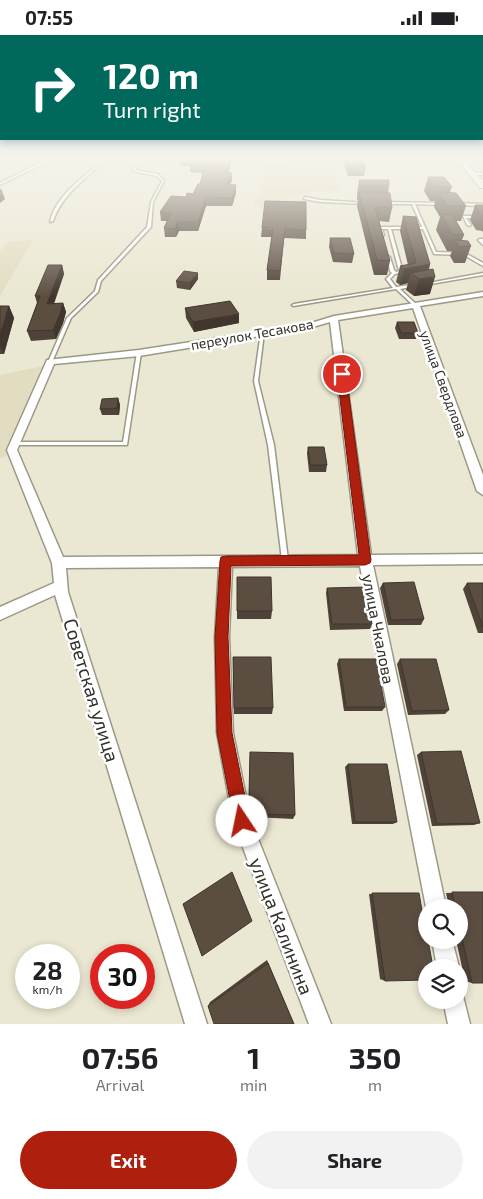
<!DOCTYPE html>
<meta charset="utf-8">
<style>
body{margin:0;font-family:"Exo 2",sans-serif;background:#f2f2f2;color:#202124;height:100vh;display:flex;flex-direction:column;font-size:19px;white-space:nowrap}
*{box-sizing:border-box;margin:0}
p{font-size:16px;color:#757577}
.icon{flex:none;width:28px;height:28px;fill:none;stroke:currentColor;stroke-width:2;stroke-linecap:round;stroke-linejoin:round}
.map{position:relative;height:989px;overflow:hidden}
.side{display:flex;flex-direction:column;background:#fff;flex:1}
.side>*{flex:none}
.banner{position:absolute;left:0px;top:0px;width:484px;height:105px;box-shadow:0 2px 8px #0003;background:#00695c;color:#fff;overflow:hidden}
.controls{position:absolute;left:418px;top:864px;display:grid;gap:10px}
.controls a{display:grid;place-items:center;width:50px;height:50px;border-radius:50%;background:#fff;box-shadow:0 2px 8px #0003;font-size:25px}
.speed{position:absolute;left:15px;top:909px;display:flex;gap:10px;font-size:25px;font-weight:700;text-align:center}
.speed>*{display:grid;place-content:center;width:65px;height:65px;border-radius:50%;background:#fff;box-shadow:0 2px 8px #0003;line-height:1}
.speed small{font-size:12px;font-weight:400}
.speed .limit{border:8px solid #d22;background:#fff;color:#111}
.pin{position:absolute;display:grid;place-items:center;width:42px;height:42px;color:#fff;margin:-21px;border:2px solid #fff;border-radius:50%;box-shadow:0 1px 5px #0007}
.me{position:absolute;width:55px;margin:-28px;rotate:349deg;stroke-linejoin:round;filter:drop-shadow(0 0 4px #0008)}
.turn{display:flex;align-items:center;gap:18px;height:105px;padding:0 20px;font-size:22px}
.turn .icon{width:65px;height:65px;stroke-width:2.5}
.turn b{display:block;font-size:35px;line-height:42px}
.eta{display:flex;justify-content:space-evenly;align-items:center;height:85px;text-align:center}
.eta b{font-size:30px;font-weight:700;line-height:35px}
.action{display:flex;gap:10px;margin-top:auto;padding:10px 20px}
.action a{flex:1;height:58px;border-radius:30px;background:#ae1f0d;color:#fff;font-size:20px;font-weight:700;line-height:58px;text-align:center}
.action a+a{background:#f2f2f2;color:#202124}
.status{display:flex;justify-content:space-between;align-items:center;height:35px;padding:0 25px;background:#fff;direction:ltr}
.status svg{height:14px;fill:currentColor}
.map>svg:first-child{display:block}
.built{fill:#e2ddc1}
.lines{fill:none;stroke-linecap:round;stroke-linejoin:round}
.service-casing{stroke:#9c9986;stroke-width:3}
.minor-casing{stroke:#9c9986;stroke-width:3}
.secondary-casing{stroke:#9c9986;stroke-width:2}
.service{fill:#fff;fill-rule:evenodd}
.minor{fill:#fff;fill-rule:evenodd}
.secondary{fill:#fff;fill-rule:evenodd}
.wall{fill:#4f4238}
.shaded-wall{fill:#40362e}
.building{fill:#5c4d41;stroke:#40362e}
.route{fill:#ae1f0d;stroke:#711408}
.labels{text-anchor:middle;dominant-baseline:central;stroke-width:5;stroke-linejoin:round;paint-order:stroke}
.far-street-label{font-size:14px;fill:#323129;stroke:#fff}
.street-label{font-size:16px;fill:#323129;stroke:#fff}
.near-street-label{font-size:19px;fill:#323129;stroke:#fff}
</style>
<div class="status"><b>07:55</b><svg viewBox="0 0 49 12"><path d="M0 12V9h3v3zM5 12V6h3v6zM10 12V3h3v9zM15 12V0h3v12zM26 1h20v11H26zM47 4h2v5h-2z"/></svg></div>
<div class="map">
<svg width="483" height="989" viewBox="0 0 483 989">
<rect width="100%" height="100%" fill="#eae7d2"/>
<g class="built">
<path d="M266,131L330,133L342,155L309,157L303,160L288,162L290,172L253,171L262,153Z"/>
<path d="M33,205L0,261V216L8,207Z"/>
<path d="M49,330L8,420L0,424V340Z"/>
</g>
<g class="lines">
<defs>
<g id="service">
<path d="M13,124H15L0,129V127Z"/>
<path d="M42,124H44L45,126L43,129L0,150V148L41,127L43,126Z"/>
<path d="M104,124H106C86,144 63,158 53,186L50,187C55,161 85,141 104,124Z"/>
<path d="M139,124H141L135,135L158,139L164,146L153,167L151,192L101,246L98,257L71,283L52,327L48,328V327L67,283L95,256L98,245L147,192L151,167L162,146L156,141L132,136Z"/>
<path d="M472,137L483,138V140L471,139Z"/>
<path d="M305,162L321,165L367,168L366,169L321,167L304,164Z"/>
<path d="M383,167L442,168L441,170L415,169L436,217L465,218L483,228V231L464,220L434,219L423,194H391L403,237L395,239L390,244L396,252L416,249V251L400,254L417,270V272H415L396,254L293,271L292,270L294,269L393,253L386,244L392,238L390,236L387,221L390,222L394,235L396,237L399,236L388,194H382L384,200L382,201L380,200L378,193L380,192H422L412,169H384Z"/>
<path d="M455,168L483,169V171L456,170Z"/>
<path d="M463,181H483V183H466L471,190L469,191L467,190Z"/>
<path d="M480,204H483V210L478,205Z"/>
<path d="M483,238V240L425,250L423,249Z"/>
<path d="M261,297L264,298L258,346L274,410L288,525L287,527L285,528L283,527L282,525L268,410L254,346Z"/>
<path d="M137,317L141,318L127,410H12L11,409L14,407H123Z"/>
</g>
<g id="minor">
<path d="M483,257V261L420,271L483,440V460L477,456L413,273L338,285L371,520L483,519V529L373,530L446,872H426L360,531L232,532L229,602L233,698L251,786L331,989H309L233,786L217,698L215,602L219,532L66,533L68,557L207,989H185L55,560L0,585V572L54,548L52,528L7,415L47,325L139,315L308,289L334,281ZM330,287L358,520L63,522L17,415L54,329L139,321L309,293Z"/>
<path d="M432,905H452L459,932H437Z"/>
<path d="M459,956L462,957L470,989H448L443,965H459Z"/>
</g>
<path id="secondary" d="M457,124H463L483,146V153H480Z"/>
</defs>
<use href="#service" class="service-casing"/>
<use href="#minor" class="minor-casing"/>
<use href="#secondary" class="secondary-casing"/>
<use href="#service" class="service"/>
<use href="#minor" class="minor"/>
<use href="#secondary" class="secondary"/>
</g>
<g class="wall">
<path d="M175,124H232V126L228,137L232,138V146L230,149L236,158L232,171H206L198,196H179L176,202H165L164,193L167,186H161L160,177L186,162L193,159L200,149L203,138L190,137V131H182Z"/>
<path d="M342,124H362L366,132L364,141H348Z"/>
<path d="M428,142L452,152L450,157L466,171L461,186H456L464,200L462,205L471,211L465,228H454L450,221L452,216H447L436,195L440,182L434,172L435,166H430L424,156Z"/>
<path d="M359,145L389,151L388,158L392,173L389,187L379,186L390,226L387,240H374L357,171L358,165H357V160Z"/>
<path d="M475,170H483V197L482,196L476,195L470,185Z"/>
<path d="M403,181L430,229L429,235L430,259L414,261L406,255L408,248L400,250L396,247L400,231L408,230L400,196Z"/>
<path d="M262,193L306,195V204L284,203L280,245H267V235L272,202H261Z"/>
<path d="M330,203L354,219L352,228L333,227L329,212Z"/>
<path d="M62,230L64,239L54,269L63,268L66,277L63,288L56,304L31,306L27,296L37,268L35,261Z"/>
<path d="M198,244L190,255L177,253L176,246Z"/>
<path d="M0,271H9L14,283L4,319H0Z"/>
<path d="M185,273L239,288L194,297L186,283Z"/>
<path d="M397,287L418,298L416,304H399L395,293Z"/>
<path d="M118,363L120,370L119,380H102L100,374Z"/>
<path d="M308,412L327,430L326,437H309L307,418Z"/>
<path d="M237,542L272,576L271,584H237Z"/>
<path d="M383,548L424,584L421,590H388L380,553Z"/>
<path d="M467,548H483V598H478L463,554Z"/>
<path d="M327,553L372,589L370,594L330,595L326,558Z"/>
<path d="M233,622L273,673L272,679H234Z"/>
<path d="M339,624L385,672L382,676H344L337,629Z"/>
<path d="M400,624L449,675L445,679L408,680L397,629Z"/>
<path d="M250,717L295,780L293,784L252,782L249,766Z"/>
<path d="M421,717L480,788L474,790L432,791L417,720Z"/>
<path d="M348,729L397,787L393,789H352L345,732Z"/>
<path d="M483,857L472,948L465,946L456,905H459V872H449L446,858Z"/>
<path d="M419,858L385,946L380,944L369,859Z"/>
<path d="M267,925L294,989L208,971L210,967Z"/>
</g>
<g class="shaded-wall">
<path d="M230,124H232V126L226,145V137Z"/>
<path d="M232,138V146L226,157V149Z"/>
<path d="M236,150V158L232,171V163Z"/>
<path d="M1,153L5,164L0,168V155Z"/>
<path d="M206,162V171L198,196V187Z"/>
<path d="M178,187L179,196L176,202L175,194Z"/>
<path d="M430,229L426,243L435,242L430,259L414,261L419,244L411,238L408,248L400,250L404,234Z"/>
<path d="M62,230L64,239L50,278L47,269Z"/>
<path d="M198,238V244L190,255V248Z"/>
<path d="M63,268L66,277L63,288L56,304L53,295Z"/>
<path d="M9,271L14,283L4,319L0,311V300Z"/>
<path d="M239,279V288L194,297L193,287Z"/>
<path d="M118,363L120,370L119,380L117,373Z"/>
</g>
<g class="building">
<path d="M188,124H230L226,137L232,138L226,149L236,150L232,163L206,162L198,187H178L175,194L164,193L171,178L160,177L171,161L186,162L187,158L193,159L198,149H200L205,130H190L192,124Z"/>
<path d="M347,124H362L366,132L349,131Z"/>
<path d="M428,142H444L452,152H434Z"/>
<path d="M359,145H389V151L360,150Z"/>
<path d="M359,157L390,158L392,173L375,172L390,226L377,225Z"/>
<path d="M438,157L456,158L466,171H447Z"/>
<path d="M265,166L306,167V195L285,194L280,236L267,235L273,193H262Z"/>
<path d="M475,170H483V181H481Z"/>
<path d="M441,179H452L464,200L452,199Z"/>
<path d="M403,181L416,182L430,229L404,234L400,231L416,228Z"/>
<path d="M330,203H350L354,219L334,218Z"/>
<path d="M455,205L468,206L471,211L459,212Z"/>
<path d="M48,230H62L47,269L63,268L60,279L53,295L27,296L40,261H35Z"/>
<path d="M433,234L435,242L419,244L411,238Z"/>
<path d="M184,236L198,238L190,248L176,246Z"/>
<path d="M230,266L239,279L193,287L185,273Z"/>
<path d="M0,271H9L0,300Z"/>
<path d="M397,287H414L418,298H401Z"/>
<path d="M118,363L117,373L100,374L102,364Z"/>
<path d="M308,412H324L327,430H310Z"/>
<path d="M237,542H271L272,576H237Z"/>
<path d="M414,547L424,584L391,585L383,548Z"/>
<path d="M467,548H483V592Z"/>
<path d="M366,552L372,589H332L327,553Z"/>
<path d="M233,622H271L273,673H234Z"/>
<path d="M339,624H376L385,672H346Z"/>
<path d="M400,624H436L449,675L412,676Z"/>
<path d="M461,716L480,788L437,789L421,717Z"/>
<path d="M250,717L293,718L295,780L252,779L249,762Z"/>
<path d="M348,729H387L397,787H355Z"/>
<path d="M232,837L252,886L202,921L183,869Z"/>
<path d="M452,857H483V948H472L459,890V872H455Z"/>
<path d="M372,858H419L426,898V905H428L433,932H426V945L385,946Z"/>
<path d="M268,928L294,989H214L208,971Z"/>
</g>
<linearGradient id="sky" x2="0" y2="1"><stop stop-color="#8fc0ee"/><stop offset="0.47" stop-color="#f6f4eb"/><stop offset="1" stop-color="#f6f4eb" stop-opacity="0"/></linearGradient>
<rect width="483" height="262" fill="url(#sky)"/>
<path class="route" d="M342,336L346,339L371,525L370,528L365,530L231,531L228,602L232,698L250,786L248,792L242,794L236,792L234,786L217,698L215,602L220,526L221,522L226,521L359,520L337,339Z"/>
<g class="labels">
<g class="far-street-label">
<text transform="translate(252 299) rotate(-10)">переулок Тесакова</text>
<text transform="translate(444 349) rotate(70)">улица Свердлова</text>
</g>
<g class="street-label">
<text transform="translate(379 594) rotate(79)">улица Чкалова</text>
</g>
<g class="near-street-label">
<text transform="translate(92 655) rotate(73)">Советская улица</text>
<text transform="translate(282 891) rotate(69)">улица Калинина</text>
</g>
</g>
</svg>
<div class="controls">
<a><svg class="icon" aria-label="search" viewBox="0 0 24 24"><circle cx="10" cy="10" r="6"/><path d="M15 15l6 6"/></svg></a>
<a><svg class="icon" aria-label="layers" viewBox="0 0 24 24"><path d="M12 4l9 5-9 5-9-5zM3 14l9 5 9-5"/></svg></a>
</div>
<div class="speed"><div>28<small>km/h</small></div><div class="limit">30</div></div>
<div class="pin" style="left:342px;top:339px;background:#d93025"><svg class="icon" aria-label="arrive" viewBox="0 0 24 24"><path d="M6 21V4h12l-3 4 3 4H6"/></svg></div>
<svg class="me" style="left:242px;top:786px" viewBox="-20 -20 40 40"><circle r="19" fill="#fff"/><path d="M0-13L10 11 0 6-10 11z" fill="#ae1f0d"/></svg>
<div class="banner">
<div class="turn"><svg class="icon" aria-label="right" viewBox="0 0 24 24"><path d="M7 20v-9h11M14 6l5 5-5 5"/></svg><div><b>120 m</b>Turn right</div></div>
</div>
</div>
<section class="side">
<div class="eta">
<div><b>07:56</b><p>Arrival</p></div>
<div><b>1</b><p>min</p></div>
<div><b>350</b><p>m</p></div>
</div>
<div class="action"><a>Exit</a><a>Share</a></div>
</section>
